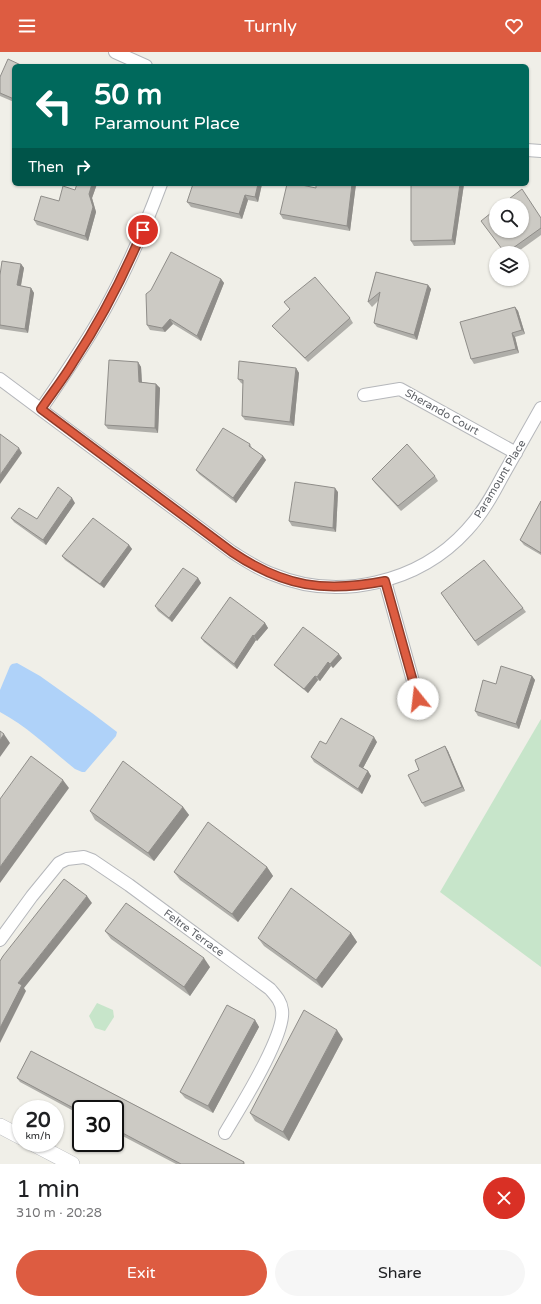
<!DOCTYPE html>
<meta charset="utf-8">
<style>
body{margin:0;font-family:"Varela Round",sans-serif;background:#f6f6f6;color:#202124;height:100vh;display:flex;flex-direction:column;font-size:15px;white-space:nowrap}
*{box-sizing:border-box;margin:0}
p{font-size:13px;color:#757577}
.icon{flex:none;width:22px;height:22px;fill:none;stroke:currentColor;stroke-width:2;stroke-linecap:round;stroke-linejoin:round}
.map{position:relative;height:1112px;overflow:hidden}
.sheet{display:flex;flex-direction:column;background:#fff;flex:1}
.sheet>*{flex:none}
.hud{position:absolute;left:12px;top:12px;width:517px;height:122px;border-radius:6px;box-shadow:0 1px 3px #0004;background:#00695c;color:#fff;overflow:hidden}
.buttons{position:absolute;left:489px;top:146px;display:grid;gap:8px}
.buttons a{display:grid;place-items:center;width:40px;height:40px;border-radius:50%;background:#fff;box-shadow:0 1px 3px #0004;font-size:20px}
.speed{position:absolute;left:12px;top:1048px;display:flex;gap:8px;font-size:20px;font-weight:700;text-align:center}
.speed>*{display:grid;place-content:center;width:52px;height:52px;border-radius:50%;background:#fff;box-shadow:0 1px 3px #0004;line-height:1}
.speed small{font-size:10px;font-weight:400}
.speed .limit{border:2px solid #111;border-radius:6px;background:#fff;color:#111}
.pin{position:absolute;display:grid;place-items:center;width:34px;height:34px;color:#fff;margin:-17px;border:2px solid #fff;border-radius:50%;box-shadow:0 1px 4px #0007}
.me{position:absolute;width:44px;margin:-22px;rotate:344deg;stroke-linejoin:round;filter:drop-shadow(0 0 3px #0008)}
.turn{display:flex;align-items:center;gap:14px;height:84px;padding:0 16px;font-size:18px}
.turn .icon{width:52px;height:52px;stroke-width:2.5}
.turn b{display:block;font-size:28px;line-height:34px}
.then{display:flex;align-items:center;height:38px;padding:0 16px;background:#0003;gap:8px;font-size:15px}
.round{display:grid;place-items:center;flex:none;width:42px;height:42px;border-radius:21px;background:#f6f6f6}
.summary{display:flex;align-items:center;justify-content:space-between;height:68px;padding:0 16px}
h1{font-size:24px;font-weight:600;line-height:30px}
.button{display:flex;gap:8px;margin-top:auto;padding:8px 16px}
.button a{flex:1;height:46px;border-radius:24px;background:#dd5c41;color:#fff;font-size:16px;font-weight:600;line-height:46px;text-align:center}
.button a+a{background:#f6f6f6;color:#202124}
header{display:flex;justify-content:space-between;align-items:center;height:52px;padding:0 16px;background:#dd5c41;color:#fff;font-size:18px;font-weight:600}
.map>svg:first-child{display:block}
.green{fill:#c7e5ca}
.water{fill:#afd2f9}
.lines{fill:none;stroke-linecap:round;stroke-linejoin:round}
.minor-casing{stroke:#b5b7bb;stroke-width:14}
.tertiary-casing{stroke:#b5b7bb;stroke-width:16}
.minor{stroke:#fff;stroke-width:12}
.tertiary{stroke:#fff;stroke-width:15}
.wall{fill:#afaea9}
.shaded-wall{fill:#8f8d89}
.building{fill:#cccac4;stroke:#8f8d89}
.route-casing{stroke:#903c2a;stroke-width:10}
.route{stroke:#dd5c41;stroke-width:7}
.labels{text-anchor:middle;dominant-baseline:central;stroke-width:3;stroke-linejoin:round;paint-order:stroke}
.street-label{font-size:11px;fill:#5f6267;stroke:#fff}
</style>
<header><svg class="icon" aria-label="menu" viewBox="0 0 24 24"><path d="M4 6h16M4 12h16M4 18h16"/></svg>Turnly<svg class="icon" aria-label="heart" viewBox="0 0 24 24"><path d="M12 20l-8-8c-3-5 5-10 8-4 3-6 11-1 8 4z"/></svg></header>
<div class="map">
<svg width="541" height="1112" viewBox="0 0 541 1112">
<rect width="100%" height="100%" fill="#f0efe8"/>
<g class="green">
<path d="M541,667V915L440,840Z"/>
<path d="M97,951L113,958L114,965L105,979L95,976L89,964Z"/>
</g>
<path class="water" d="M17,611L40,624L92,661L117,680L116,684L85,720H82L75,717C50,697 28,675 0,660V638L10,614L12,612Z"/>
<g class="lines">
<defs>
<g id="minor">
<path d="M115,0L146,14"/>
<path d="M527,98L541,99"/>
<path d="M0,327L232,500C245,508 258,517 272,522C338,550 419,531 467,478C482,462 492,444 502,425C515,402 528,379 541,356"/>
<path d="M364,343L400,337L516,401"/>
<path d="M41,357C63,325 86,292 105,257C127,217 145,175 161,132"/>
<path d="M385,529L418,647"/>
<path d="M0,888L32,844L59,811L67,807L84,805L92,808L129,833L270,937C276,944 281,949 282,958C286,983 239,1057 225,1081"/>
</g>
<g id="tertiary">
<path d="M0,1074L21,1085"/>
<path d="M32,1091L72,1112"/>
</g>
</defs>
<use href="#minor" class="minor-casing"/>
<use href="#tertiary" class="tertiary-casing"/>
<use href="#minor" class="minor"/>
<use href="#tertiary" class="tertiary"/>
</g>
<g class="wall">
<path d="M14,14V50L0,44V25Z"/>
<path d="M77,132H97L92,146L96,160L88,189L37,173L34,168L75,138Z"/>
<path d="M262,132L258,150L248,148L242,167L191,155L187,150Z"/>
<path d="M316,132H356L350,179L283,167L280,162L316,136Z"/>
<path d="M464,132L455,193L414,194L411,189Z"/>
<path d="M541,165V183L516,201H505Z"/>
<path d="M21,212L24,216L21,234L31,236L34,241L28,281L0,277V223Z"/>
<path d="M376,220L428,233L431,237L417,288L377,275L374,271L379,248L372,255L368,250Z"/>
<path d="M221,227L224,231L201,289L173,272L165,280L150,278L147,273L151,238Z"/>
<path d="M515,255L518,259L525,282L515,285L519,301L474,312L471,307Z"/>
<path d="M350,266L353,271L308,310L272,274Z"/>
<path d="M138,310L141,315L142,330L156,332L160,336L158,381L108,377L105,373Z"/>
<path d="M296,316L299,321L294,374L245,368L242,364L243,332L241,331L238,327Z"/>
<path d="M250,392L252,396L263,404L266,408L236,451L199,422L196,418Z"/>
<path d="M435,424L438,429L401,459L375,431L372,427Z"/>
<path d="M338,440L336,480L292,474L289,469Z"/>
<path d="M541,449V503L524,493L520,488Z"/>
<path d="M75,451L46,493L14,470L11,466L37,467Z"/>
<path d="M129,493L132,497L104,536L65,508L62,504Z"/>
<path d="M198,526L201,531L172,570L158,559L155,554Z"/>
<path d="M441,541L523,556L526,560L478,594Z"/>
<path d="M265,571L268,576L257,589L256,588L237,617L204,590L201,586Z"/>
<path d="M342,606L333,616L331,614L320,629L318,628L308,641L278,617L274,613Z"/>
<path d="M532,624L535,628L519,677L478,664L475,659L496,632Z"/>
<path d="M377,690L363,716L368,719L371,724L362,742L314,710L311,705Z"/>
<path d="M445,694L448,699L465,739L425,755L422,751L419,718Z"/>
<path d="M183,755L189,763L154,809L95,768L90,759Z"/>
<path d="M267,815L273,824L238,870L180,828L174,820Z"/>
<path d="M105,879L210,915L190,944L111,887Z"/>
<path d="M351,881L357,890L322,936L264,894L258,886Z"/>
<path d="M255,968L259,975L213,1061L185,1046L180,1040Z"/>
<path d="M343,987L289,1089L255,1069L250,1061Z"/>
<path d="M31,999L244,1110L245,1112H176L115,1080V1057H81V1063L20,1030L17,1026Z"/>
</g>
<g class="shaded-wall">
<path d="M92,132H97L92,146L96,160L88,189L85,184L89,142Z"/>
<path d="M258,132H262L258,150L255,145Z"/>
<path d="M352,132H356L350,179L347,174Z"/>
<path d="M460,132H464L455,193L452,188Z"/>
<path d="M245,143L248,148L242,167L239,162Z"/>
<path d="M21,212L24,216L20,238L17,233Z"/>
<path d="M221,227L224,231L201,289L197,284Z"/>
<path d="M428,233L431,237L417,288L414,283Z"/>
<path d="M31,236L34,241L28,281L25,277Z"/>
<path d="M515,255L518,259L525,282L522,278Z"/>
<path d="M170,267L173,272L165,280L162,276Z"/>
<path d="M512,281L515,285L519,301L516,297Z"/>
<path d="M138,310L141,315L142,334L139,330Z"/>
<path d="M296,316L299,321L294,374L290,370Z"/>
<path d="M156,332L160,336L158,381L155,376Z"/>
<path d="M19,396L22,401L0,432V423Z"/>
<path d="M263,404L266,408L236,451L233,446Z"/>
<path d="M335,436L338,440L336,480L333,476Z"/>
<path d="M72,446L75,451L46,493L43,488Z"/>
<path d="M129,493L132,497L104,536L100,532Z"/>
<path d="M198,526L201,531L172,570L169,566Z"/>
<path d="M265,571L268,576L257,589L254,584Z"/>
<path d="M253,583L256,588L237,617L234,612Z"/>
<path d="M339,602L342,606L333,616L330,612Z"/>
<path d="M328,610L331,614L320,629L317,625Z"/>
<path d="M315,624L318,628L308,641L304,637Z"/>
<path d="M532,624L535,628L519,677L516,672Z"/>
<path d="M4,682L10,691L0,705V688Z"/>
<path d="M374,685L377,690L362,718L359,714Z"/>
<path d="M445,694L448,699L465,739L462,735Z"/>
<path d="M368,719L371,724L362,742L358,737Z"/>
<path d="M63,728L69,736L0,831V815Z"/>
<path d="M183,755L189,763L154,809L148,801Z"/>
<path d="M267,815L273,824L238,870L232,862Z"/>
<path d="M87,844L92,851L24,936L26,939L0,991V976L18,931Z"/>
<path d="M351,881L357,890L322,936L316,928Z"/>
<path d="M204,906L210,915L190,944L184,935Z"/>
<path d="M255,968L259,975L213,1061L208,1054Z"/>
<path d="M337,978L343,987L289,1089L283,1080Z"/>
</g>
<g class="building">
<path d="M8,7L23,14H14V47L0,41V25Z"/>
<path d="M77,132H92L89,142L93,155L85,184L34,168L41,144L59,149L63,134L75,138Z"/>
<path d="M193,132H258L255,145L245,143L239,162L187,150Z"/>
<path d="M287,132H297L316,136V132H352L347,174L280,162Z"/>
<path d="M411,132H460L452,188L411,189Z"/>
<path d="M522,137L541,166V176L506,201H505L481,169L496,157V179H522V153H501Z"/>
<path d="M171,200L221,227L197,284L170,267L162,276L147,273L146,242L151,238Z"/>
<path d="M2,209L21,212L17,233L31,236L25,277L0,273V223Z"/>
<path d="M376,220L428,233L414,283L374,271L380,240L368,250Z"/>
<path d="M315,225L350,266L305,306L272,274L290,257L284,250Z"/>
<path d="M515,255L522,278L512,281L516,297L471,307L460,270Z"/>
<path d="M109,308L138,310L139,330L156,332L155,376L105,373Z"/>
<path d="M239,309L296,316L290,370L242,364L243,328L238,327Z"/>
<path d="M223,376L250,392L249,394L263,404L233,446L196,418Z"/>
<path d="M0,382L19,396L0,423Z"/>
<path d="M407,392L435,424L398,454L372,427Z"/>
<path d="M295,430L335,436L333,476L289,469Z"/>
<path d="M58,435L72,446L43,488L11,466L19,456L37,467Z"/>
<path d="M541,449V501L520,488Z"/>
<path d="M93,466L129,493L100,532L62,504Z"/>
<path d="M484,508L523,556L475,589L441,541Z"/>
<path d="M183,516L198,526L169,566L155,554Z"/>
<path d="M230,545L265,571L254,584L253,583L234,612L201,586Z"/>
<path d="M303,575L339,602L330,612L328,610L317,625L315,624L304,637L274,613Z"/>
<path d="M501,614L532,624L516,672L475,659L483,628L496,632Z"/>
<path d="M341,666L374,685L359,714L368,719L358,737L311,705L320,689L326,692Z"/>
<path d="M0,679L4,682L0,688Z"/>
<path d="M445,694L462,735L422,751L408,723L419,718L415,708Z"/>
<path d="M31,704L63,728L0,815V747Z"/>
<path d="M123,709L183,755L148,801L90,759Z"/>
<path d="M208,770L267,815L232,862L174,820Z"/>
<path d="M64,827L87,844L18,931L22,933L0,976V909L3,904Z"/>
<path d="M291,836L351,881L316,928L258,886Z"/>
<path d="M126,851L204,906L184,935L105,879Z"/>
<path d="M227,953L255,968L208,1054L180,1040Z"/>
<path d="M304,958L337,978L283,1080L250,1061Z"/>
<path d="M31,999L244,1110L243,1112H181L115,1077V1057H81V1060L17,1026Z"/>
</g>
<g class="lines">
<defs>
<path id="route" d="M143,178C124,223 101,268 74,309C64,326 52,341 41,357L232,500C284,535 325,541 385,529L418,647"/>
</defs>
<use href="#route" class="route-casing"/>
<use href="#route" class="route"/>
</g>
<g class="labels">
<g class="street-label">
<text transform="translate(442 360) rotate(29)">Sherando Court</text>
<text transform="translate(500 427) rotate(-59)">Paramount Place</text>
<text transform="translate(194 881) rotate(36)">Feltre Terrace</text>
</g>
</g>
</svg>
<div class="buttons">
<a><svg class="icon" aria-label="search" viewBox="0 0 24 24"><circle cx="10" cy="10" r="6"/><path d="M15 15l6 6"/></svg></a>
<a><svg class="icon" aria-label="layers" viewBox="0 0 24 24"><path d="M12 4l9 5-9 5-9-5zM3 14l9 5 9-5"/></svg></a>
</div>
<div class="speed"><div>20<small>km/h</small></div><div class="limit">30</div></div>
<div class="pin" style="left:143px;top:178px;background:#d93025"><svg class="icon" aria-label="arrive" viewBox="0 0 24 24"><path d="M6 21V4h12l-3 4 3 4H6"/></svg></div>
<svg class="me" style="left:418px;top:647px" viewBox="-20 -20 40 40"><circle r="19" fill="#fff"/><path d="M0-13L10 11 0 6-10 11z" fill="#dd5c41"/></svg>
<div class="hud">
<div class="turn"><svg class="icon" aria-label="left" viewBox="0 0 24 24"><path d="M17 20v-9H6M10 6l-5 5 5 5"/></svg><div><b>50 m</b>Paramount Place</div></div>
<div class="then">Then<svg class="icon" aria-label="right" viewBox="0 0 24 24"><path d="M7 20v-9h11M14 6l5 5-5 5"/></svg></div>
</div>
</div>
<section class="sheet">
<div class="summary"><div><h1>1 min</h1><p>310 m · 20:28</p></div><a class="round" style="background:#d93025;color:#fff"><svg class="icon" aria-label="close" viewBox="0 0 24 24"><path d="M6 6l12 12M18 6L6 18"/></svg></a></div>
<div class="button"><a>Exit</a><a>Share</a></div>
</section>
